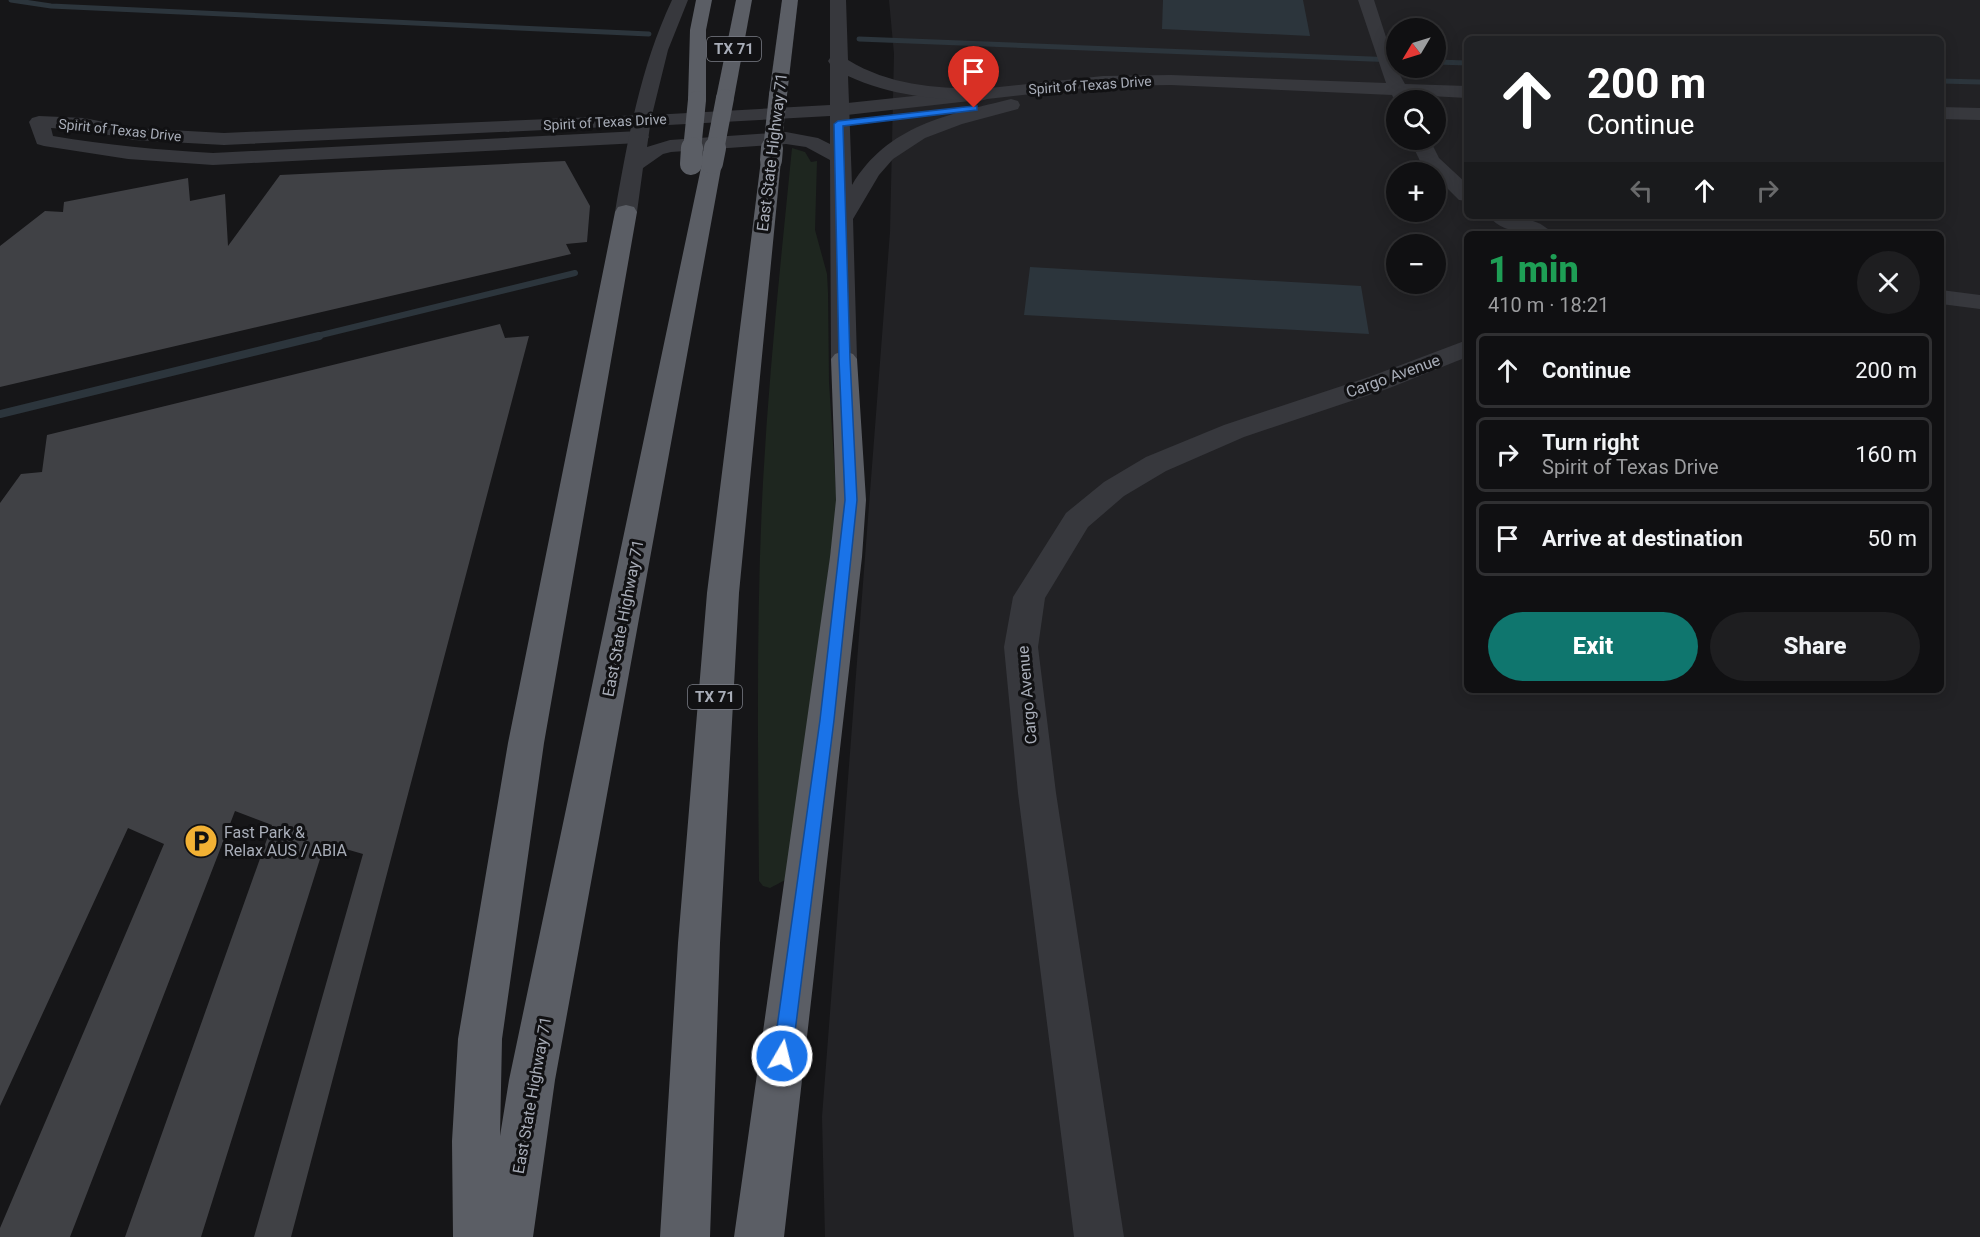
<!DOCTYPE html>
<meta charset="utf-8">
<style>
body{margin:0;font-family:Roboto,sans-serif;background:#1e1e20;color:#f1f3f6;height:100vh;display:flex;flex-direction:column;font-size:22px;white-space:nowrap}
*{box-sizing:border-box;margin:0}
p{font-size:20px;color:#9c9d9f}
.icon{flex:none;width:33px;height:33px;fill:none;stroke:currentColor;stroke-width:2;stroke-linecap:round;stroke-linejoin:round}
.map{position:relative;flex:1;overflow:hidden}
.details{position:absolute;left:1464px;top:231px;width:480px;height:462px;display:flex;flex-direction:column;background:#101012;border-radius:9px;box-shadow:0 3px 15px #0003,0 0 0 2px #303032}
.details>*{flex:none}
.banner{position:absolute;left:1464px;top:36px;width:480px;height:183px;border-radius:9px;box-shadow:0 3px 15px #0003,0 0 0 2px #303032;background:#202124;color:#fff;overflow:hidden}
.needle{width:39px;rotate:232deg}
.buttons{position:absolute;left:1386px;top:18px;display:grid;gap:12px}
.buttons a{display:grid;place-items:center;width:60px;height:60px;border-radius:50%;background:#101012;box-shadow:0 3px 15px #0003,0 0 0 2px #303032;font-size:30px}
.pin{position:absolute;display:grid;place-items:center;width:51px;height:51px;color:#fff;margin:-62px -26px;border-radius:50% 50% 50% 0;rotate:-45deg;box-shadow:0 0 6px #0007}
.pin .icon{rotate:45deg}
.me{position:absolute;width:66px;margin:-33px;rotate:8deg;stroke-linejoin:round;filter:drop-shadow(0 0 4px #0008)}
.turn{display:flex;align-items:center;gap:21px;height:126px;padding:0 24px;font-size:27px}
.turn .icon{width:78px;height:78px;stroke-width:2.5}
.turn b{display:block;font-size:42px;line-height:51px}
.lanes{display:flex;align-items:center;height:57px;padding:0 24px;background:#0003;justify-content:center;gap:30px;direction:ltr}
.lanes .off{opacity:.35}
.round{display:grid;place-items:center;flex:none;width:63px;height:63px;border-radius:32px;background:#1e1e20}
.overview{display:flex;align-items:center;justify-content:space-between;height:102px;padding:0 24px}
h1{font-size:36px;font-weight:800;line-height:45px;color:#1e9e55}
.cta{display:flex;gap:12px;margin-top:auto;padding:12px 24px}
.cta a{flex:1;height:69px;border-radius:36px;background:#0f766e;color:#fff;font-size:24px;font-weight:800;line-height:69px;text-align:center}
.cta a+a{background:#1e1e20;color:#f1f3f6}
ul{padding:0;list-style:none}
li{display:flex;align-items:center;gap:18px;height:75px;margin:0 12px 9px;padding:0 12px;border:3px solid #303032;border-radius:9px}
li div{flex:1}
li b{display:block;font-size:22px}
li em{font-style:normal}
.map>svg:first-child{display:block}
.built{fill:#222225;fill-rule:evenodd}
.green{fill:#1e261f}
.water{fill:#2c353c}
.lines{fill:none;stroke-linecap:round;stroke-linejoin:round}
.stream-far2{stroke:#2c353c;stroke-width:5}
.stream-far1{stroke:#2c353c;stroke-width:6}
.stream{stroke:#2c353c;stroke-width:8}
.building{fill:#404145}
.minor{fill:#37383d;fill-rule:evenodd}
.tertiary{fill:#37383d;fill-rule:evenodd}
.trunk{fill:#5b5e65;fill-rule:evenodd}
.trunk-bridge-far1{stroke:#5b5e65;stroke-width:18}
.trunk-bridge{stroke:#5b5e65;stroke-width:22}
.route{fill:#1a73e8;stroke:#114b97;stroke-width:1.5}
.labels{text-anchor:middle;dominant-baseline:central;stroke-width:6;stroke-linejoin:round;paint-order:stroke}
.far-street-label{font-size:14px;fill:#a8adb8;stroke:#111113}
.shield{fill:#111113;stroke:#7b7e86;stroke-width:1.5}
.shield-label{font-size:15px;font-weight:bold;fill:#a8adb8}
.street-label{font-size:16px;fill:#a8adb8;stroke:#111113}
.poi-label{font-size:16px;fill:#a8adb8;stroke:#111113;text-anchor:start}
</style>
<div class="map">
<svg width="1980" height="1237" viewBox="0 0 1980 1237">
<rect width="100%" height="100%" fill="#161618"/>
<path class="built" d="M889,0H1980V1237H825L822,1117L890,232L894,54ZM1396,28H1436V68H1396ZM1467,39H1941V216H1467ZM1396,100H1436V140H1396ZM1396,172H1436V212H1396ZM1467,234H1941V690H1467ZM1396,244H1436V284H1396Z"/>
<path class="green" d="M792,148L805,152L811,162L817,161L815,230L827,274L828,293L829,382L837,506L787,879L770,888L763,886L759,881C758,748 756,615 763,482C769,371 781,259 792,148Z"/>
<g class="water">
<path d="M1163,0H1303L1310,36L1162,29Z"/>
<path d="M1030,267L1361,286L1369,334L1024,315Z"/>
</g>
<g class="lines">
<g class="stream-far2">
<path d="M11,0L51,6L649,34"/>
<path d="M859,39L1396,60"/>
<path d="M1436,62L1467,63"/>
<path d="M1941,81L1980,82"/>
</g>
<path class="stream-far1" d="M313,337L575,273"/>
<path class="stream" d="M0,414L319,336"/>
</g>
<g class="building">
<path d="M565,161L590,206L587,242L566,244L571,254L0,387V246L45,211L63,212L64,202L188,178L190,201L225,194L228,246L280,175Z"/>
<path d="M500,324L505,338L529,336L291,1237H254L363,854L325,843L201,1237H125L272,825L235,811L70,1237H0V1228L164,844L128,828L0,1106V503L21,474L42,472L47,435Z"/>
</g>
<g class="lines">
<g class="minor">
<path d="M1358,0H1374L1396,68L1405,84L1467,86V98L1411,95L1413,100H1396V103L1392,95L1171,85L1103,86L838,116L831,114L828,110L831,106L838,104L1103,76L1171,75L1386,83Z"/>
<path d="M1941,107L1980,108V120L1941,119Z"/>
<path d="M642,115L649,117L652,121L649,125L224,145L134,140L84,130L51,128L53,136C106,145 159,150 213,153L639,131L646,133L649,137L646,141L639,143L213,165L128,159L44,146L37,144L29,122L32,118L39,116L84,118L134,128L224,133Z"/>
<path d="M1410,140H1430L1439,158L1467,184V201L1459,200L1436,177V172H1430L1420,161Z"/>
<path d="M1489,216C1508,216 1540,216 1552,234C1533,234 1501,234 1489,216Z"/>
<path d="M1941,290L1980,295V309L1941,304Z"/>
<path d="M1467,340V357L1387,389L1244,437L1166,471L1124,496L1088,527L1045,598L1038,647L1056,793L1124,1237H1074L1018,793L1004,647L1013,597L1066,513L1104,482L1146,457L1224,425L1369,377Z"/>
</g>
<path class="tertiary" d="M672,0H688L668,50L652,115L830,105V64L828,61L830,58V0H846L848,60C889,85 933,88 980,89L987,91L989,95L987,99L980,101C934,99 891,96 848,76L852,185C888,125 947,115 1011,99L1018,101L1020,105L1018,109L962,124L925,138L893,159L879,175L853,219L857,359L853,364L844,367L835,364L831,359L830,160L806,147L786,144L671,152L663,154L643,168L637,212L634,217L626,219L618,217L615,212C628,139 640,68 672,0ZM830,116V144L818,138L786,132L670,140L647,147L650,126Z"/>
<g class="trunk">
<path d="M696,0H712L706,30V100L704,104H690L688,100L690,30Z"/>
<path d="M736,0H752L734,98L732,102H718L716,98Z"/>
<path d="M782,0H798L787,95L785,99H771L769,95Z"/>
<path d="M771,154L778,156L781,160L739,593L720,943L710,1237H660L678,943L707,593L761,160L764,156Z"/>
<path d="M712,157L719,159L722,163L555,1080L533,1237H453L452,1141L458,1039L508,743L615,212L618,207L626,205L634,207L637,212L544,743L502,1039L500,1136L509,1080L702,163L705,159Z"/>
<path d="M844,351L853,354L857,359L866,500L862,557L784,1237H734L830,557L836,500L831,359L835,354Z"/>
</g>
<g class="trunk-bridge-far1">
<path d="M692,150L697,100"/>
<path d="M715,150L725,98"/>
<path d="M772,150L778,95"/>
</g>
<g class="trunk-bridge">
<path d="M771,160L772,148"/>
<path d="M712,163L715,148"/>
<path d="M691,164L692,148"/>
</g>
</g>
<path class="route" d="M974,106H977V110L843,126L850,359L857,500L834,720L792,1056L789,1062L782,1065L776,1062L773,1056L820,720L845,500L839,359L834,124L838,121Z"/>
<defs>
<symbol id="parking-disc" viewBox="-11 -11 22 22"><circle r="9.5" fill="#f2b134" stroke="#111113"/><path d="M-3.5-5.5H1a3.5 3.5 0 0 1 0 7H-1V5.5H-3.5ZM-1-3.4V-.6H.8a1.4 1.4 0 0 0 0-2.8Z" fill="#111"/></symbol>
</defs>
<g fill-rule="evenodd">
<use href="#parking-disc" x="182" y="822" width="38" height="38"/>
</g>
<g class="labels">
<g class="far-street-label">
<text transform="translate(1090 85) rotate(-4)">Spirit of Texas Drive</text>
<text transform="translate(605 122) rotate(-3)">Spirit of Texas Drive</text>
<text transform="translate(120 130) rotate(6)">Spirit of Texas Drive</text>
</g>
<g class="shield">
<rect x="707" y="37" width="54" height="24" rx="4.5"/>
<rect x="688" y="685" width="54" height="24" rx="4.5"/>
</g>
<g class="shield-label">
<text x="734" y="49">TX 71</text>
<text x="715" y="697">TX 71</text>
</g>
<g class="street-label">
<text transform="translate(772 152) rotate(-83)">East State Highway 71</text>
<text transform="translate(1393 376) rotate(-20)">Cargo Avenue</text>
<text transform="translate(623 618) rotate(-79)">East State Highway 71</text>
<text transform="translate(1027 695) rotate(-95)">Cargo Avenue</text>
<text transform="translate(532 1095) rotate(-80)">East State Highway 71</text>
</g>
<g class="poi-label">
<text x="224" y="832">Fast Park &amp;<tspan x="224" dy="18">Relax AUS / ABIA</tspan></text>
</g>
</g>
</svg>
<div class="buttons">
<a><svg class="needle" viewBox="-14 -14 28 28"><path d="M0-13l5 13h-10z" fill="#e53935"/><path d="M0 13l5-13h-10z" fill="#9c9d9f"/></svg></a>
<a><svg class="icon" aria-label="search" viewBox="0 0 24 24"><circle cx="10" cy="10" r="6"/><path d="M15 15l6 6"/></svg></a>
<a>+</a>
<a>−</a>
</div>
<div class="pin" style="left:974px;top:108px;background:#d93025"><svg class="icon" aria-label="arrive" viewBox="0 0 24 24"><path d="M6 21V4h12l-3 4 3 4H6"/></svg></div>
<svg class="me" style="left:782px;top:1056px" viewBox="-20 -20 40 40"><circle r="17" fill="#1a73e8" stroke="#fff" stroke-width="3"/><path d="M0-11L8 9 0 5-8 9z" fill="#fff"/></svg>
<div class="banner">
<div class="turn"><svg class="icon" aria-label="ahead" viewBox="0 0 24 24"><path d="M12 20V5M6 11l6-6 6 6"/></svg><div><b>200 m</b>Continue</div></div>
<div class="lanes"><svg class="icon off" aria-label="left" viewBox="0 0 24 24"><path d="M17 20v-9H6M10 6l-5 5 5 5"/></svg><svg class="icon" aria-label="ahead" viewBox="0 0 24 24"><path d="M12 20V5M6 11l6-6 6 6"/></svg><svg class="icon off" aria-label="right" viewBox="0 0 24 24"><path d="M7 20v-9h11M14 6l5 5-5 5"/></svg></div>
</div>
<section class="details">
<div class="overview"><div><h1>1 min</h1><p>410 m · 18:21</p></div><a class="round"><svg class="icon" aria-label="close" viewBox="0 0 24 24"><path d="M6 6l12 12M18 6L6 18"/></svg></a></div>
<ul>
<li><svg class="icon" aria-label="ahead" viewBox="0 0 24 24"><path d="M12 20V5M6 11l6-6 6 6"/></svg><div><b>Continue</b></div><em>200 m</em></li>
<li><svg class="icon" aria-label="right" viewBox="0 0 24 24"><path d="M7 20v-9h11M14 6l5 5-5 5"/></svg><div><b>Turn right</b><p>Spirit of Texas Drive</p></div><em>160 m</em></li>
<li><svg class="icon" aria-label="arrive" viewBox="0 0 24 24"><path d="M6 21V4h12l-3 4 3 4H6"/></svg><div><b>Arrive at destination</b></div><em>50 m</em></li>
</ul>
<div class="cta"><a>Exit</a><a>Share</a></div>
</section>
</div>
